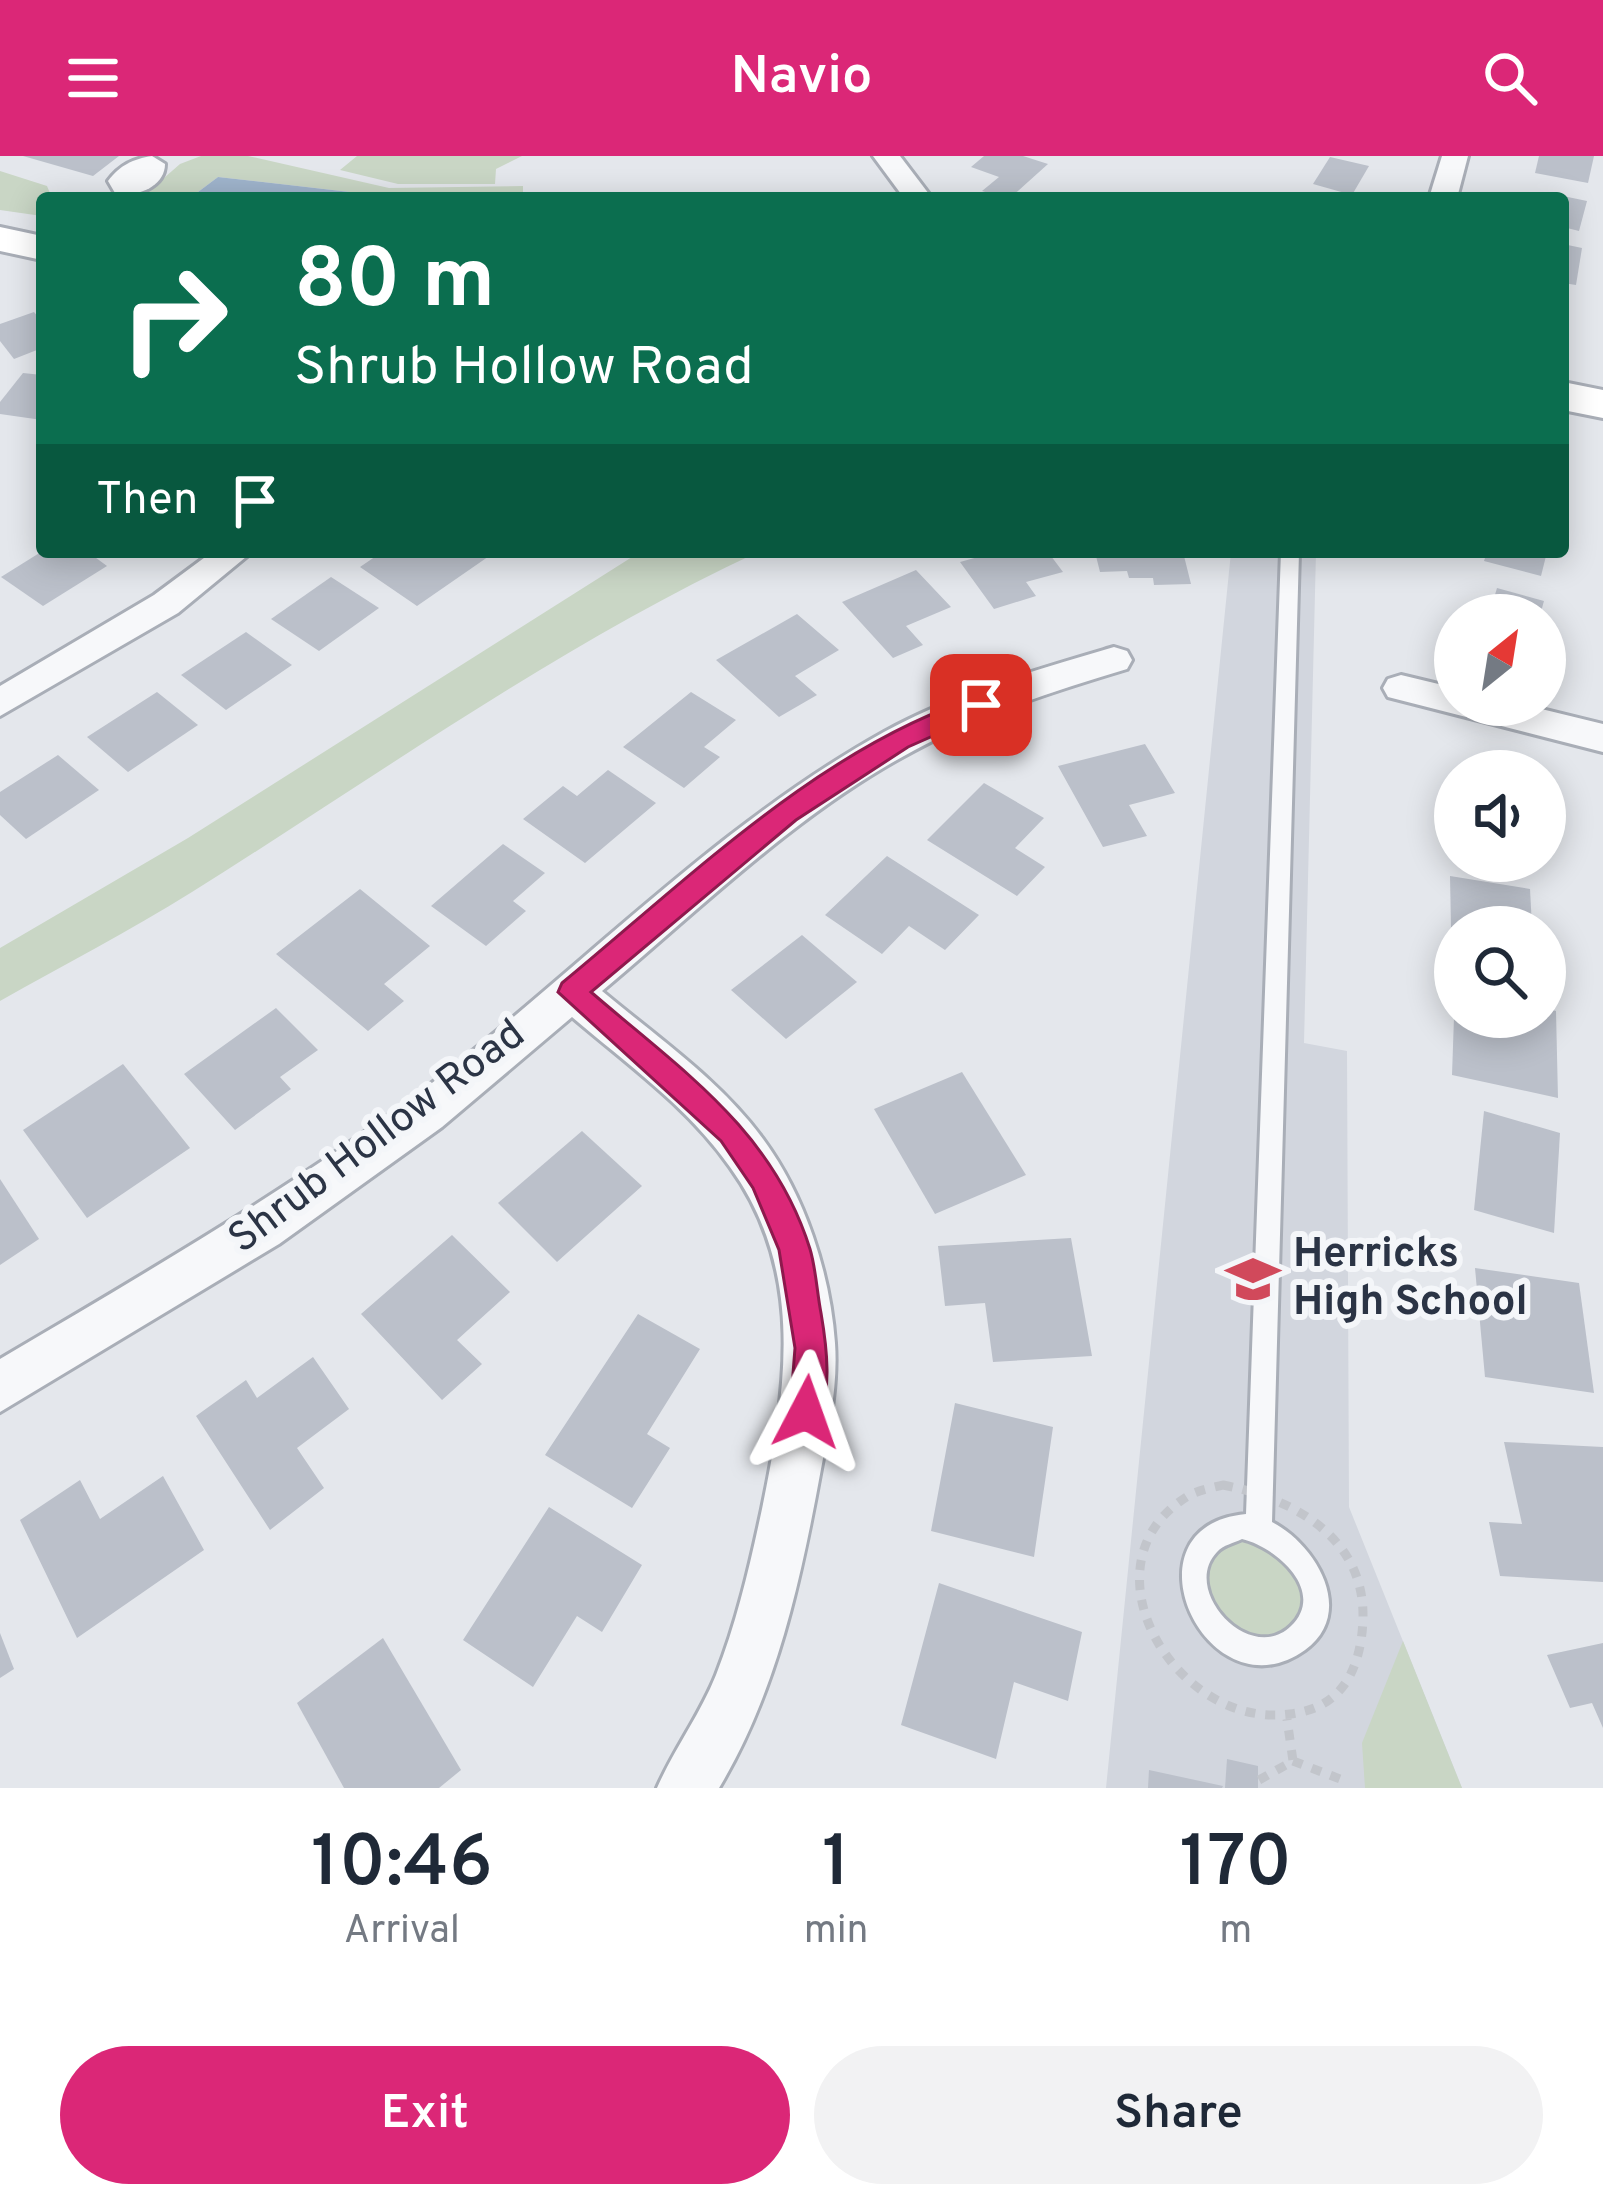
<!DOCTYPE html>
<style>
body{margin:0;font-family:Overpass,sans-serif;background:#f2f2f3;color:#1f2937;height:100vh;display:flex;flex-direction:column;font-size:45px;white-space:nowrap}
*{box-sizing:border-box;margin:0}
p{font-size:39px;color:#747a83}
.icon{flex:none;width:66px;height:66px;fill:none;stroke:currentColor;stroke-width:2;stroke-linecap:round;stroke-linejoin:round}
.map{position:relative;height:1632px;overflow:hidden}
.sheet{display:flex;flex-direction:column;background:#fff;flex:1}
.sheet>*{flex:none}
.hud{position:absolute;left:36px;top:36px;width:1533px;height:366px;border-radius:12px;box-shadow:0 6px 30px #0003;background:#0b6e4f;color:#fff;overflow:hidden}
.needle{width:78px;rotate:30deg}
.buttons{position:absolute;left:1434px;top:438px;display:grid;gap:24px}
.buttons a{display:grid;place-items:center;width:132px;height:132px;border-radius:50%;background:#fff;box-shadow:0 6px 30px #0003;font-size:60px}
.pin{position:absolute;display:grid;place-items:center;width:102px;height:102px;color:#fff;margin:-51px;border-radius:24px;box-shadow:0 6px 18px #0006}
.me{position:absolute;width:132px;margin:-66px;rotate:4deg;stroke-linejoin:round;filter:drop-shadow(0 0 9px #0008)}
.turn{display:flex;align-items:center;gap:42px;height:252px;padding:0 60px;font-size:54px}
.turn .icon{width:156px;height:156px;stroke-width:2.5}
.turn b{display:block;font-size:84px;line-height:102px}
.then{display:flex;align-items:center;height:114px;padding:0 60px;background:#0003;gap:24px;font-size:45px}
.eta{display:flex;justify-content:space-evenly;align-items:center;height:204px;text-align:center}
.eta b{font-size:72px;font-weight:600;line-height:84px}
.action{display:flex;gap:24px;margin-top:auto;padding:24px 60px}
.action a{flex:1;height:138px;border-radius:72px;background:#db2777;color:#fff;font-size:48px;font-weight:600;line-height:138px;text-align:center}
.action a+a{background:#f2f2f3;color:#1f2937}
header{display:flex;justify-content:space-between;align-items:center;height:156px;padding:0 60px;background:#db2777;color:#fff;font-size:54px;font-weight:600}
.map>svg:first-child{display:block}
.built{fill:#d2d6de}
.green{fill:#c9d6c5}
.water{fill:#9fb4cc}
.building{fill:#bbc0ca}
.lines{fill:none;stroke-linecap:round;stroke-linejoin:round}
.lane-casing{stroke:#a9aeb7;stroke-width:6}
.street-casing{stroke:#a9aeb7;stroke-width:6}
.secondary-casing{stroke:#a9aeb7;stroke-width:6}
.path{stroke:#c2c5cb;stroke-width:9;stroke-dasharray:10 10;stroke-linecap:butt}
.lane{fill:#f7f8fa;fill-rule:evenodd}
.street{fill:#f7f8fa;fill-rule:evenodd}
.secondary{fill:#fff;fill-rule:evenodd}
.route{fill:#db2777;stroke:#8e194d;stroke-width:3}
.labels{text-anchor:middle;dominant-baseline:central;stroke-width:12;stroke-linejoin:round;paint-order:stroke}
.street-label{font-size:42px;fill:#2b3445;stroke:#f4f6f9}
.poi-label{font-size:42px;font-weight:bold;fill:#2b3445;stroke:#f4f6f9;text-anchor:start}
</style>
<header><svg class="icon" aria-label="menu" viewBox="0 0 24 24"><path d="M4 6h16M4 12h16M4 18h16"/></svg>Navio<svg class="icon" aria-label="search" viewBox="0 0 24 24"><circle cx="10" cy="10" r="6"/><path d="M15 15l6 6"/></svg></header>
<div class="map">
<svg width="1603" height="1632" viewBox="0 0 1603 1632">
<rect width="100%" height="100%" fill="#e4e7ec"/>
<path class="built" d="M1231,396H1316L1304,887L1347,895L1349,1351L1462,1632H1106Z"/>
<g class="green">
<path d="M201,0H248L389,32L523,30V42H402L218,21L190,42H141L180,8Z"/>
<path d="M357,0H522L496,13L495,28H398L340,14Z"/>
<path d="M0,15L47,30L52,42H42V60L0,54Z"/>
<path d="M640,396H758C557,490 379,619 192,736C129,775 64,809 0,845V792L188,682Z"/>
<path d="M1277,1379L1315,1446L1272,1495L1205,1462L1201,1391L1212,1380Z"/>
<path d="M1403,1485L1462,1632H1365L1362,1587Z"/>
</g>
<path class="water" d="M218,21L402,42H190Z"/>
<g class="building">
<path d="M23,0H119L93,20Z"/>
<path d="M984,0H1023L1048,8L1010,42H1004L982,35L999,21L971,11Z"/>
<path d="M1539,0H1594L1588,27L1535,17Z"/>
<path d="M1330,1L1369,10L1352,39L1313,28Z"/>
<path d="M1563,40L1587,45L1579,75L1563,71Z"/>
<path d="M1563,88L1582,92L1576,129L1563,127Z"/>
<path d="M34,156L42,166V192L14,203L0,185V168Z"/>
<path d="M23,217L42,219V264L0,258V246Z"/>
<path d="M41,396H88L107,410L43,450L1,421Z"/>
<path d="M382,396L453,397L495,396L417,450L360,411Z"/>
<path d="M996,396H1048L1063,416L1026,426L1036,440L994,453L960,406Z"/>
<path d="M1095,396H1183L1191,428L1154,429L1153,422H1129L1127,415L1100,416Z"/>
<path d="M1487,396H1547L1541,420L1484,405Z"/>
<path d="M916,414L951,451L906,470L923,489L893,502L842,446Z"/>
<path d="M331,421L379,452L319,495L271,463Z"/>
<path d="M1497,432L1544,445L1540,459H1489Z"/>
<path d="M797,458L839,494L795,520L817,539L779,561L716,504Z"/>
<path d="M246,476L292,509L226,554L181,519Z"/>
<path d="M157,536L198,569L128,616L87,581Z"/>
<path d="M691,536L736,564L704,591L720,601L684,632L623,591Z"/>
<path d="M1145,588L1175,637L1129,649L1147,680L1103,691L1058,610Z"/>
<path d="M58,599L99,634L26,683L0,659V636Z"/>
<path d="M608,614L656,647L585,707L523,663L563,630L577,640Z"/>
<path d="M984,627L1044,662L1015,692L1045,711L1017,740L927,684Z"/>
<path d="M503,688L545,717L513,745L526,755L486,790L431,750Z"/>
<path d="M887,700L979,759L945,794L909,770L882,798L825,759Z"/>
<path d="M1450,720L1530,733L1532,771H1451Z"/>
<path d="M360,733L430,790L384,828L404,845L368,875L276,798Z"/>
<path d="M802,779L857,826L786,883L731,834Z"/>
<path d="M276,852L318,894L280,921L291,933L235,974L184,918Z"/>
<path d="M1545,852L1556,855L1558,942L1452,919L1454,861H1545Z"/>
<path d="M123,908L190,992L87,1062L23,974Z"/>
<path d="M962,916L1026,1019L935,1058L874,953Z"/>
<path d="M1484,955L1560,977L1554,1077L1474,1054Z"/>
<path d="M582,975L642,1030L557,1106L498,1047Z"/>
<path d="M0,1023L39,1083L0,1109Z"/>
<path d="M452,1079L510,1136L457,1184L482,1208L442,1244L361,1158Z"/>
<path d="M1071,1082L1092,1200L993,1206L985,1147L945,1150L938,1090Z"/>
<path d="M1475,1112L1579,1127L1594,1237L1485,1221Z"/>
<path d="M638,1158L700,1193L647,1278L670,1292L632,1352L545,1299Z"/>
<path d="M313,1201L349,1253L297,1292L324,1332L270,1374L196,1260L246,1224L257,1242Z"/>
<path d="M955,1247L1053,1271L1034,1401L931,1375Z"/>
<path d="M1504,1286L1603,1291V1426L1500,1420L1489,1366L1522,1368Z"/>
<path d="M163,1320L204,1394L77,1482L20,1364L80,1324L100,1363Z"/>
<path d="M549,1351L642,1409L602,1476L577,1460L533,1531L463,1484Z"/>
<path d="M939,1427L1082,1476L1068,1545L1014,1526L996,1603L901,1569Z"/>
<path d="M0,1477L14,1513L0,1522Z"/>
<path d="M383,1482L461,1614L439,1632H344L297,1547Z"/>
<path d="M1603,1487V1572L1592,1547L1570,1552L1547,1499Z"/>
<path d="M1227,1603L1258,1610V1632H1225Z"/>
<path d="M1149,1614L1223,1630L1222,1632H1148Z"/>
</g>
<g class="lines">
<defs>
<path id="lane" d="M1281,396H1299L1272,1366C1315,1388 1357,1456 1305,1494C1207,1564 1117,1370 1246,1358ZM1242,1383C1276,1391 1327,1435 1291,1470C1250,1510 1180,1434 1217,1396C1223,1389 1234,1387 1242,1383Z"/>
<g id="street">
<path d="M152,0L165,8C165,31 136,42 115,37L108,25C120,9 133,3 152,0Z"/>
<path d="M873,0H900L932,42H904Z"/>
<path d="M1442,0H1468L1457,42H1429Z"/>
<path d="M212,396H252L178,457L0,560V530L154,439Z"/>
<path d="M1114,491L1127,495L1132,504L1127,513C1054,535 981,558 913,595C798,656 701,752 602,835C658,882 720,924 763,983C805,1040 830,1117 835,1187C838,1229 829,1271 821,1313C801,1423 777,1535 719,1632H657C674,1593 700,1559 716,1519C737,1466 750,1409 762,1353C786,1235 806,1116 730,1011C688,951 627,908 572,861L442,971L279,1088L0,1256V1203C139,1121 278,1040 408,945C569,826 708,674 884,576C955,537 1036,514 1114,491Z"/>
<path d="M1401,519L1455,532V549H1525L1603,568V596L1388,541L1383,532L1388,523Z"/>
</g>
<g id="secondary">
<path d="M0,71L42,80V104L0,95Z"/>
<path d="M1563,226L1603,234V262L1563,254Z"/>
</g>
</defs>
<use href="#lane" class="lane-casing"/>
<use href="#street" class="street-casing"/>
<use href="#secondary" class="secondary-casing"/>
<g class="path">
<path d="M1223,1329C1291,1342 1363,1380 1363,1459C1363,1482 1358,1510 1344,1529C1330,1548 1312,1555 1290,1558C1176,1574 1077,1408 1188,1340C1198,1334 1212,1332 1223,1329Z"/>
<path d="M1293,1605L1340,1623L1343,1632"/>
<path d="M1259,1624L1293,1605L1287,1563"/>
</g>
<use href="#lane" class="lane"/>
<use href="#street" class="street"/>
<use href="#secondary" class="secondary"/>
</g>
<path class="route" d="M981,540L993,549L989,555L908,591L796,664L591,836C681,914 773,974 810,1093C816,1113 817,1137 821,1157C827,1192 832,1235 818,1268L806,1272L795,1268L790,1256L795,1192L779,1094L753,1032L721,985L558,836L562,827C686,725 824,588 981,540Z"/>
<defs>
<symbol id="school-bare" viewBox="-9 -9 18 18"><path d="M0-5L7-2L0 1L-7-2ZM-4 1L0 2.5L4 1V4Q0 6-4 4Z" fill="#d1495b" stroke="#f4f6f9" stroke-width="2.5" paint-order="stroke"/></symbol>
</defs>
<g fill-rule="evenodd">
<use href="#school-bare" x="1215" y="1085" width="76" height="76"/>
</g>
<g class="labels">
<g class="street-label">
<text transform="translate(378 982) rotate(-37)">Shrub Hollow Road</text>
</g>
<g class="poi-label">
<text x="1293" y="1099">Herricks<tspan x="1293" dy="48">High School</tspan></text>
</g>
</g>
</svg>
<div class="buttons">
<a><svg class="needle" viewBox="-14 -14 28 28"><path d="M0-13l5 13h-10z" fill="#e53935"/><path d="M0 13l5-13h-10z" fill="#747a83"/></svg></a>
<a><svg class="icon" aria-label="sound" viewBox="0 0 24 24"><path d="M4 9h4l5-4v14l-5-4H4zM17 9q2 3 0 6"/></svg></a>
<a><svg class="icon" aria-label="search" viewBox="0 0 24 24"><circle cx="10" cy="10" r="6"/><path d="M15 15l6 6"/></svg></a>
</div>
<div class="pin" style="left:981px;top:549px;background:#d93025"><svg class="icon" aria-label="arrive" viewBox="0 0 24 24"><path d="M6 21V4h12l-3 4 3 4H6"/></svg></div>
<svg class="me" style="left:806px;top:1256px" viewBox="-20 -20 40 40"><path d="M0-17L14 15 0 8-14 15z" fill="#db2777" stroke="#fff" stroke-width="4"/></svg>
<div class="hud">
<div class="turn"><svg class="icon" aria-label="right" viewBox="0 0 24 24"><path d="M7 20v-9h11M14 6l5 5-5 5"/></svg><div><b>80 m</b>Shrub Hollow Road</div></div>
<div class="then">Then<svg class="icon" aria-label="arrive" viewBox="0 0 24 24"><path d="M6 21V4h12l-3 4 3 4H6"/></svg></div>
</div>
</div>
<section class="sheet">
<div class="eta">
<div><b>10:46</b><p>Arrival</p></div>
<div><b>1</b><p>min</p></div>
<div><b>170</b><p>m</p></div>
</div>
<div class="action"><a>Exit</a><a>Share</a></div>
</section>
